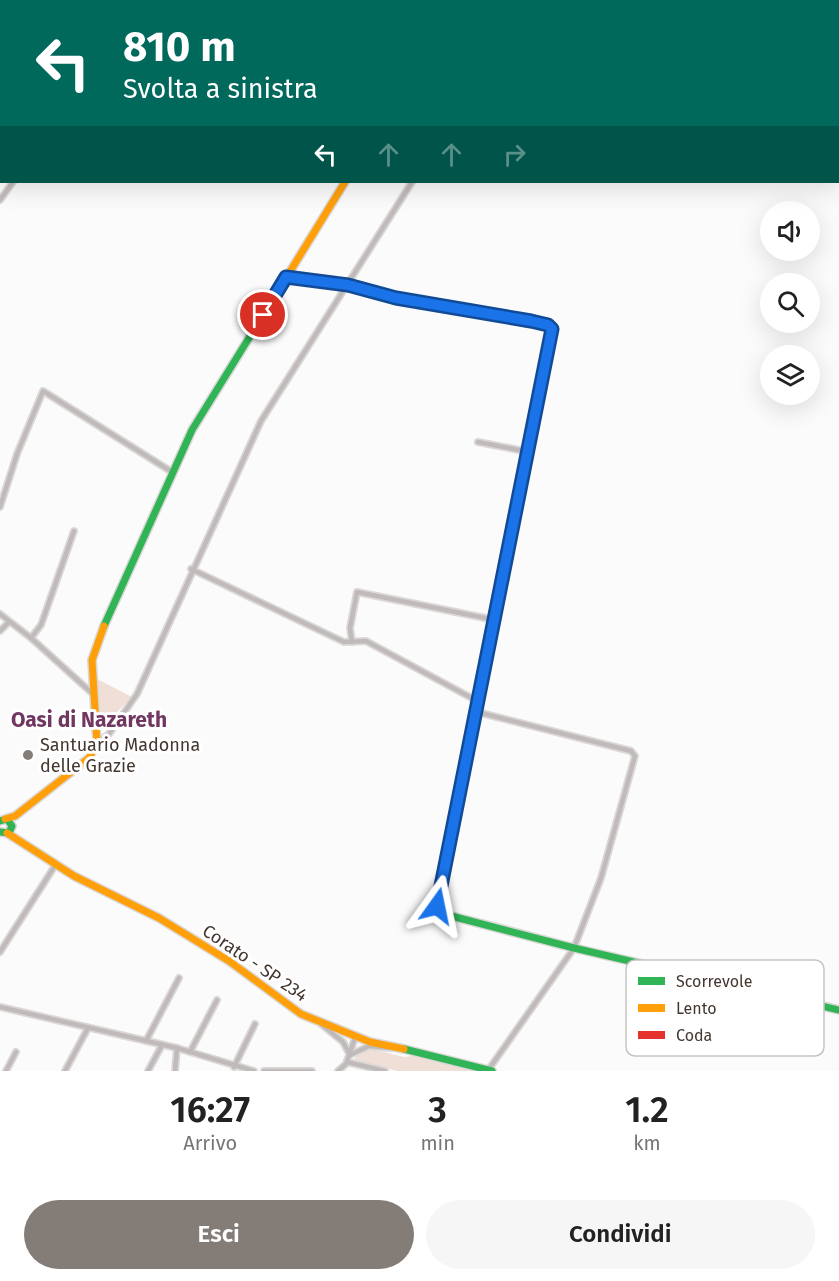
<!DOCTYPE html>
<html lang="it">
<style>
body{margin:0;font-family:"Fira Sans",sans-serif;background:#f6f6f6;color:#222;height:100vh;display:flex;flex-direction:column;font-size:22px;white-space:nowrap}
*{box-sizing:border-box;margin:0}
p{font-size:20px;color:#767676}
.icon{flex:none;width:33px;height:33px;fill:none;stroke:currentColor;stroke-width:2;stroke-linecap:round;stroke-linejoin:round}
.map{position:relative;height:1071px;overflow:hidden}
.panel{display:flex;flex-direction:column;background:#fff;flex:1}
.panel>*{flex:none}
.banner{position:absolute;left:0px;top:0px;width:840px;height:183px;box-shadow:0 6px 24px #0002;background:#00695c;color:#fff;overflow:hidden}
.tools{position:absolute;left:760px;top:201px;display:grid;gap:12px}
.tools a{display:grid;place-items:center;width:60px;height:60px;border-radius:50%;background:#fff;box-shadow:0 6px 24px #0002;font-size:30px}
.pin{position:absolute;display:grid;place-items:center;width:51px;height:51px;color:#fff;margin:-26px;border:3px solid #fff;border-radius:50%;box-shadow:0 2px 6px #0007}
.me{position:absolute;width:66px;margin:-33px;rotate:12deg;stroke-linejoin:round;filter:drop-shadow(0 0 4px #0008)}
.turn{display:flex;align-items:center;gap:21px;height:126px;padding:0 24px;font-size:27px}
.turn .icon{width:78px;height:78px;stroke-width:2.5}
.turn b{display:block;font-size:42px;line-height:51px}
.lanes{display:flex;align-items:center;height:57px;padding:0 24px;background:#0003;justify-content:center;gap:30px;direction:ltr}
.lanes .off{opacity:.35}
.eta{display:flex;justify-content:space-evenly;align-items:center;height:102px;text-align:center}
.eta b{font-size:36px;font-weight:600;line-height:42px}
.primary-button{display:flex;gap:12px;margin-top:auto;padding:12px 24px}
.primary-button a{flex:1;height:69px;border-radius:36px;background:#847c77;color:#fff;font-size:24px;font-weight:600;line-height:69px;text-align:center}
.primary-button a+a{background:#f6f6f6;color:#222}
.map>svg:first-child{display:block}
.green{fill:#efdfd6}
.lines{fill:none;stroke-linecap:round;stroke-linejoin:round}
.street-casing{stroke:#dad8d6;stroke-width:8}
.fast-casing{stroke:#dad8d6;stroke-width:10}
.slow-casing{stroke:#dad8d6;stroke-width:10}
.jam-casing{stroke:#dad8d6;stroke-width:10}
.street{stroke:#c1babb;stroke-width:4.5}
.fast{stroke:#30b455;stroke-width:7}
.slow{stroke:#ff9f0a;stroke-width:7}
.jam{stroke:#e5322d;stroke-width:7}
.route-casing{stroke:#114b97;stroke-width:15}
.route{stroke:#1a73e8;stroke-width:10}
.poi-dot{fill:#847c77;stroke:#fff;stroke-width:2}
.labels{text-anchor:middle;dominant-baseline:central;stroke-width:6;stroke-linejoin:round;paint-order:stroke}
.poi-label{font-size:18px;fill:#443730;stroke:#fff;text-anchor:start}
.street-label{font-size:18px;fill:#443730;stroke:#fff}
.quarter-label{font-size:21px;font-weight:bold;fill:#713761;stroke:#fff}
.key{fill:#fff;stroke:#c7c3c1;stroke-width:1.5}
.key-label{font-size:16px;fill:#443730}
</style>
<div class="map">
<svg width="839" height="1071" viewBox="0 0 839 1071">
<rect width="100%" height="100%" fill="#fbfbfb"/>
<g class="green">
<path d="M95,678L132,697L102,727Z"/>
<path d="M368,1048L404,1057L413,1056L472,1067L469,1071H397L354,1060L358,1053Z"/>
</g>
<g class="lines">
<defs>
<g id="street">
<path d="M728,0L729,2"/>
<path d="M552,2L553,0"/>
<path d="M838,81L839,82"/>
<path d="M0,200L13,182"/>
<path d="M478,442L529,452"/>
<path d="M0,507L17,454L43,391L172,472"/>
<path d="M191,569L344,642L366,641L479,702"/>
<path d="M0,614L31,638L93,694"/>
<path d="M0,631L9,622"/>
<path d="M31,638L41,625L74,531"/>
<path d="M352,642L350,628L357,592L495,620"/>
<path d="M477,712L631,751L635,756L601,878L574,948L489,1069"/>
<path d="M97,743L109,734L137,694L261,421L412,182"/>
<path d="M0,952L56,864"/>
<path d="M0,1007L177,1048L254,1071"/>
<path d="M321,1024L343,1042L350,1055"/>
<path d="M146,1041L179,978"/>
<path d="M190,1052L217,1000"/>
<path d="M350,1055L369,1046L392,1048"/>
<path d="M347,1062L385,1071"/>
<path d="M234,1067L255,1024"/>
<path d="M6,1071L16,1052"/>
<path d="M65,1071L88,1028"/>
<path d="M148,1071L162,1045"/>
<path d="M175,1071L177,1048"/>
<path d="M264,1071H312"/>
<path d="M338,1071L346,1064L355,1038"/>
</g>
<g id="fast">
<path d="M104,626L192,430L275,296"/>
<path d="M0,821L7,819L12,826L9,833L0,832"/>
<path d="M446,859L437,906L440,913L574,948L839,1010"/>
<path d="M404,1049L492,1071"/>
</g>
<g id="slow">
<path d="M475,2L476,0"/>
<path d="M275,296L345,182"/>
<path d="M5,819L15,816L89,758L97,743L92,660L104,626"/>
<path d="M7,833L74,876L159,918L229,961L301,1014L370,1042L404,1049"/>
<path d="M446,859L517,505"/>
</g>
<path id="jam" d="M286,277L348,286L396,298L548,325L552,329L517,505"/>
</defs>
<use href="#street" class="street-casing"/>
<use href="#fast" class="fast-casing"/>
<use href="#slow" class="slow-casing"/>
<use href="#jam" class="jam-casing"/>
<use href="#street" class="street"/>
<use href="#fast" class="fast"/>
<use href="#slow" class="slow"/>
<use href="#jam" class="jam"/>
</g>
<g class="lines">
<defs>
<path id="route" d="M263,315L286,277L348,285L396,298L531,321L548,325L552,329L437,906"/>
</defs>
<use href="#route" class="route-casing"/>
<use href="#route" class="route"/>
</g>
<circle class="poi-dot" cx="28" cy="755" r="6"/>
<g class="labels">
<g class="poi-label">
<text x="40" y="745">Santuario Madonna<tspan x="40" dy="21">delle Grazie</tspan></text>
</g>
<g class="street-label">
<text transform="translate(255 963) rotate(34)">Corato - SP 234</text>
</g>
<g class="quarter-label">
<text x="89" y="720">Oasi di Nazareth</text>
</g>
</g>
<rect x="626" y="960" width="198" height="96" rx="9" class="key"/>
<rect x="638" y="977" width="27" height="8" fill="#30b455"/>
<rect x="638" y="1004" width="27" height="8" fill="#ff9f0a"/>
<rect x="638" y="1031" width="27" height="8" fill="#e5322d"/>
<g class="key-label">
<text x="676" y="987">Scorrevole</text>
<text x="676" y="1014">Lento</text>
<text x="676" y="1041">Coda</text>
</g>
</svg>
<div class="tools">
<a><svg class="icon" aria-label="sound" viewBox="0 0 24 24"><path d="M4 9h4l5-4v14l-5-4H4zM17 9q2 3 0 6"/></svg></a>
<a><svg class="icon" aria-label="search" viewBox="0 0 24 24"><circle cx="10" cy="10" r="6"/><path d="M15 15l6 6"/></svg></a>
<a><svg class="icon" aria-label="layers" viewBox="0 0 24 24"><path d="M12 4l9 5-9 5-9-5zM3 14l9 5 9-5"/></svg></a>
</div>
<div class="pin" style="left:263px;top:315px;background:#d93025"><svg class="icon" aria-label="arrive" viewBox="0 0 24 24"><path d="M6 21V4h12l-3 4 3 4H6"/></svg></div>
<svg class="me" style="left:437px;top:906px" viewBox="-20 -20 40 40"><path d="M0-17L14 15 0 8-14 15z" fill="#1a73e8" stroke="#fff" stroke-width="4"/></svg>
<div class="banner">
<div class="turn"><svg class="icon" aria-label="left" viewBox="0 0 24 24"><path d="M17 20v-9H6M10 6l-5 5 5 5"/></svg><div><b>810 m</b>Svolta a sinistra</div></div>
<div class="lanes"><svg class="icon" aria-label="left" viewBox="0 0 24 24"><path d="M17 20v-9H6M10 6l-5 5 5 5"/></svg><svg class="icon off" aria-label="ahead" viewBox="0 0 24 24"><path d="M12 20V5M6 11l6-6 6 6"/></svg><svg class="icon off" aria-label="ahead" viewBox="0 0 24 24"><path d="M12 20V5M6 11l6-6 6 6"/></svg><svg class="icon off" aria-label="right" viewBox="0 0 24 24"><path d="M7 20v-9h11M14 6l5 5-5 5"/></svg></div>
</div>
</div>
<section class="panel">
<div class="eta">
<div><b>16:27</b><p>Arrivo</p></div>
<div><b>3</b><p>min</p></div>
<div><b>1.2</b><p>km</p></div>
</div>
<div class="primary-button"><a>Esci</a><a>Condividi</a></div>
</section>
